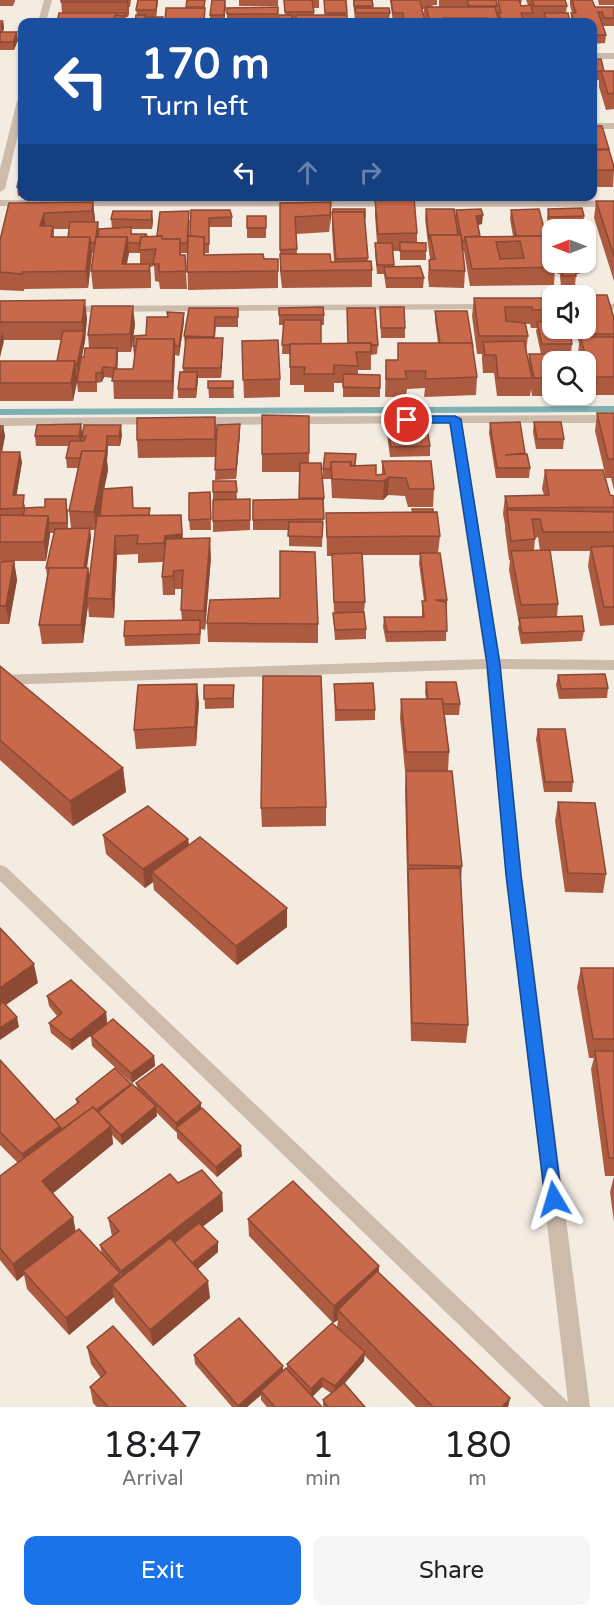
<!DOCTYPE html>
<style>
body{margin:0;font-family:"Varela Round",sans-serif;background:#f6f6f6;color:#202124;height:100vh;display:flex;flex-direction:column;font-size:22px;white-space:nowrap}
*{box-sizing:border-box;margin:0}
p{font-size:20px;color:#757577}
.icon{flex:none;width:33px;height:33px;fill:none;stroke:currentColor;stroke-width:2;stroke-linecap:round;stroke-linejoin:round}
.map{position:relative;height:1407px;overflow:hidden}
.panel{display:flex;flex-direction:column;background:#fff;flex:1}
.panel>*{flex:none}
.top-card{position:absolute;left:18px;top:18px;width:579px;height:183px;border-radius:12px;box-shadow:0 2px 4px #0004;background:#1a4fa0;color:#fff;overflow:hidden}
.needle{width:39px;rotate:270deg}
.fabs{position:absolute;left:542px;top:219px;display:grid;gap:12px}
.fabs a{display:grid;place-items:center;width:54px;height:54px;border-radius:12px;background:#fff;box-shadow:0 2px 4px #0004;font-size:30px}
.pin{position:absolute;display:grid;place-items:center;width:51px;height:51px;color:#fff;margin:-26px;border:3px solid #fff;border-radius:50%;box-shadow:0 2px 6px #0007}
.me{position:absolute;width:66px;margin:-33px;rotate:353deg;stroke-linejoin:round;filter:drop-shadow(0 0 4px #0008)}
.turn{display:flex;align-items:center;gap:21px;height:126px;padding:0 24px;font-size:27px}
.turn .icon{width:78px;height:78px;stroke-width:2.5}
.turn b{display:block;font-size:42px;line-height:51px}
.lanes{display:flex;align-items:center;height:57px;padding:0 24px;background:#0003;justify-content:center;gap:30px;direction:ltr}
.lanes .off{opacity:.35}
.eta{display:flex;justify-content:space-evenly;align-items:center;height:102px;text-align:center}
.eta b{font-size:36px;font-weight:600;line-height:42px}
.action{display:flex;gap:12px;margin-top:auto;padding:12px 24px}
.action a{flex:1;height:69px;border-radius:12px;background:#1a73e8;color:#fff;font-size:24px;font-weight:600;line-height:69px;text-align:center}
.action a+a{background:#f6f6f6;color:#202124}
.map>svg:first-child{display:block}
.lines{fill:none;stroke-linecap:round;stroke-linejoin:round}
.stream{fill:#7fb0b2;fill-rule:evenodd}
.minor{fill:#cdbbac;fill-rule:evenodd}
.wall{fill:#ac5a40;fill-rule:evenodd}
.shaded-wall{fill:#8c4a34}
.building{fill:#c8694b;stroke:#8c4a34;stroke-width:1.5;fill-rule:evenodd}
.route{fill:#1a73e8;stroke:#114b97;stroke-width:1.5}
</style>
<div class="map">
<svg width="614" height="1407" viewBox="0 0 614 1407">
<rect width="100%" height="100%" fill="#f4ebe1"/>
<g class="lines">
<path class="stream" d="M614,406V412L0,415V409Z"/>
<g class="minor">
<path d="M44,0H52L46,22H38Z"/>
<rect x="592" y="53" width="22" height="6"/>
<path d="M22,98V118L5,189L0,192V169L17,101Z"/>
<rect x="592" y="123" width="22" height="6"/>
<path d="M0,200L614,201V207L0,206Z"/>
<path d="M492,304L496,305V309L66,312L60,309L66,306Z"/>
<rect x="585" y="304" width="29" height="6"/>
<path d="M614,415V423H462L500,659L614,660V670L501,669L522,875L590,1407H544L0,881V865L6,867L568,1402L506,875L486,669L0,685V675L485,659L449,423L197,425L191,421L197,417Z"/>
<path d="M158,417L164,421L162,424L0,426V418Z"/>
</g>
</g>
<g class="wall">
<path d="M0,0H15V1L13,6H0Z"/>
<path d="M61,0H131L130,7H129L128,17H126L127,22H57L62,13Z"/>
<path d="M158,0L156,17H163V22H147L148,18H146V22L137,15L136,10Z"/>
<rect x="239" y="0" width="39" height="6"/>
<path d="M284,0H319V8H314V15H325L324,0H346L347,22L292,20L285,15Z"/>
<path d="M353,0H372L373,8L390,13L389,21H355Z"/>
<path d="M390,0H420L424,16V9H422L421,0H437V5H433L432,7H439V0H496L497,6L498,0H522L521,4H520L521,6L528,5L526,0H565L567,6L566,13L570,22H544L543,21H523L524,22H393Z"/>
<path d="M570,0H592L595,7H614V26H603L606,35L605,43L592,44V22H571V13H572L570,5Z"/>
<path d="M598,0H614V5H599Z"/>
<path d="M226,7L224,22H210V15Z"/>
<path d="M278,7V22H227V8Z"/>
<path d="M0,20H3L4,28L3,32L18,40L14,50H0Z"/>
<path d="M592,60L604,71H614V109L606,110L599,87V80L592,81Z"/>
<path d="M592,126L614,170L613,187H592Z"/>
<path d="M22,167V196H18L17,187Z"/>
<path d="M375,199L417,233V242L426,251V260H400V251H393L394,267L424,278L423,288H386L384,274H377L375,252V243H377L375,216Z"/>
<path d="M596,201H614V281L594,218Z"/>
<path d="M93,202L95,222L99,231L98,237L112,228L111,219L113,211L153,220L152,229H131L132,234L147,237L157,236L190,220L189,236H190L191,210L232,217V227H209V253H205V255L278,259V288L188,290L187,253H181V255H185L187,289H160L159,282L155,281L154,266L150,267L151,288L93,289L91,271L94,253H92L88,288L24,289V291L0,290V240L9,203ZM54,229H69L68,237H54ZM128,253H140V264H127Z"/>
<path d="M331,202L329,232L296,234L297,254L334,262L332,229V212L365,223L368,261L372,270V287L282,288L280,271V203Z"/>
<path d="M426,209L455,218L456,210L482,224L478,225L480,236H513L510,219L511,210L549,239L550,229L552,230V251L555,267L554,285L470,286L464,251H463L465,271L464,288L429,287L428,277L429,260L430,259L429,252L425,219Z"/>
<path d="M548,209L584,216L583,226H548L547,218Z"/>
<path d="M266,216V238H247V228Z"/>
<path d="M556,262H579V274H576L575,286H561L560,277V274H558Z"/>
<path d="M474,298H545L547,310L546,322L572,344L571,353L541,354L536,331L537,328H531L530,324H526L528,336L526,352L528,363L529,354H578L579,343L575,328H585L614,318V395H590V392L589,396H532L531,389L530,396H497L494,373H483L482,360V354H477L472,316ZM552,362H585V394H552Z"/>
<path d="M0,301L87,318L85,341L82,357H84L89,348L88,335L135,324L131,352H118L117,369H133L135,356H134L133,346L168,317L167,312L184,313V322L179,356L175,355L173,399H114L113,378L104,377L102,382L97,383V392H78L77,383L73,401H0V361H57L61,340H3L0,357Z"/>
<path d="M380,307L405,328V338H381Z"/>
<path d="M189,308H238V327H216L215,338L223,347L221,378H198L196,398H178V389L183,372L185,345L184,336Z"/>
<path d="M279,308L324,315V325H321V344L348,343L347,308L378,345L377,354L371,355V370H358V375H380V397H343V383H334V392H304V385H290V354H282L283,325H279Z"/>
<path d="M435,311L477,377L476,395L424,397L425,388L407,389L406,397H385L386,360H398V343H438L435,320Z"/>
<path d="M242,341L280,379V397L244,398Z"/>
<path d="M208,381H233L234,398H209Z"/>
<path d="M597,413H614V490L611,478H606L595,431Z"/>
<path d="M309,416V463L324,498L322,547L289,546V530H253V500H299L300,472H262V454Z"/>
<path d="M215,417L216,454L240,434L236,479L215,480L216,457L138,458L137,440Z"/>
<path d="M534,422L564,439L563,449H536L533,432Z"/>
<path d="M490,423L525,453L530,468L529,478H496L489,433Z"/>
<path d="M81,424L82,434L122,435L120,446H108L107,461L108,470L104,489L133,508H150V515L183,539L211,557L205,630L201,629L200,644L125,646L124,636L182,620L181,610L182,589H175V595H163L162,577L163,562L138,563V554L117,555L114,618L89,617L88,605L83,643L42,644L39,625L47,576L46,568L54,533H50L46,561H0V426H3L5,436L2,452L22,462L16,495L25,505V509H68V528H71L69,511L78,468H67L66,458L68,446H36L35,436ZM90,530H95L90,578L88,568H87L91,538Z"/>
<path d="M387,424L430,446V456L390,457L387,434Z"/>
<path d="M382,461L434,489L433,507H408L405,496L388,495L383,500L332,498L331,479H323V469L356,465L376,475L382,474Z"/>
<path d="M545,470L610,495L614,507V625L600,626L588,566L590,551H550L558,604L557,617L584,631L582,641L521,644L518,628L519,624L509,570L510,560H509L505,529V525L503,514L505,496L544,495L542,489ZM538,537L540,551H534L535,538Z"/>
<path d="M236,481L237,499H250V530L213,532V492Z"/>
<path d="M210,492L211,530H190L189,520Z"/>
<path d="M412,509L440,536L438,553L447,600L446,641L386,642L383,627L384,617H422V601H424L419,563L420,555H362L365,602L364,612L366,629V639L335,640L333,613L362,612H334L332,556H327L326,513L412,512Z"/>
<path d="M14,561L17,580L9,624H0V562Z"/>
<path d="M207,623L318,624V643L208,642Z"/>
<path d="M0,666L123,768L126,792L73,826L0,760Z"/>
<path d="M558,675L608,688L607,698L559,699L556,685Z"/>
<path d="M426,682L460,704L459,715H445L449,752L448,771H405L400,718L401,699H426L425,692Z"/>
<path d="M334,684L375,710V720L335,721Z"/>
<path d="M204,685H234V708L205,709Z"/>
<path d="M199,703L196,746L136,749L134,730Z"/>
<path d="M538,729L573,782L572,792H544L536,739Z"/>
<path d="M406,771L462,866L461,881L468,1025L466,1043L411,1041L405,790Z"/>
<path d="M558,802L606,874L603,893L565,892L555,821Z"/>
<path d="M326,807V826L262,827L261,808Z"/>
<path d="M103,835L188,839L189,845L287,927L237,965L154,890L153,882L145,888L106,854Z"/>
<path d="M581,968H614V1222L610,1192L614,1176H605L591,1069L594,1058H589L577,987Z"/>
<path d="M47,996L106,1012L107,1023L72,1050L51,1033L49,1023L57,1016L49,1006Z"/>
<path d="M91,1036L154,1056L155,1066L132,1083L92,1046Z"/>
<path d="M0,1060L55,1120L77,1104L76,1099L131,1085L137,1088L136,1083L201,1109L242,1156L217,1177L177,1138V1133L156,1112L157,1116L122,1145L112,1135L113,1144L53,1193L73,1217L76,1232L102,1254L100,1245L112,1236L108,1218L178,1183L222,1193L223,1211L203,1226L218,1242V1252L198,1269L210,1298L153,1346L115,1302L114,1297L69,1335L27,1289L24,1275L17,1281L0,1260V1176L18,1163L0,1145Z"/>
<path d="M248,1219L379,1266V1273L510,1398L508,1407H416L364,1355V1361L345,1383L365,1407H323V1400L331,1393L322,1387L312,1397L322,1407H267L261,1400V1395L247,1407H232L195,1364L194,1355L283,1371L287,1369V1364L345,1335L337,1327L338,1320L333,1323L249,1236Z"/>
<path d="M87,1347L186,1407H97L93,1403L90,1387L101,1378L91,1364Z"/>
</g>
<g class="shaded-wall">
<path d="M128,0L129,13L128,17L127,2Z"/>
<path d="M157,0H158L156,18V10Z"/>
<path d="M226,0V7L224,22V15Z"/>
<path d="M3,20L4,28L2,34L1,25Z"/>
<path d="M17,32L18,40L14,50L13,42Z"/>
<path d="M93,202L95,219L94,228L92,211Z"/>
<path d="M331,202V219L329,232L330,215Z"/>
<path d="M152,211L153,220L152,229L151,220Z"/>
<path d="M44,213L46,230L40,226Z"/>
<path d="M483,215L482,224L476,225V216Z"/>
<path d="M98,222L99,231L96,253L95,243Z"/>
<path d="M90,237L92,254L88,288L86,271Z"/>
<path d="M127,237L129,254L125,271L122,264Z"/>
<path d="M150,264L151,282V288L149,271Z"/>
<path d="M85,300L87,318L85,341L78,375L77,365L83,332L82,322Z"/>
<path d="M133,306L135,324L131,352L130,334Z"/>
<path d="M184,313V322L179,356V346Z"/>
<path d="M2,332L4,341L0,357V341Z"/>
<path d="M223,338V347L221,378V368Z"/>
<path d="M174,339L175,357L173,399L172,381Z"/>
<path d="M117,348L118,357L117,378L116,368Z"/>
<path d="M75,361L77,379L73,401L71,383Z"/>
<path d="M103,367L104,377L102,382L101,373Z"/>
<path d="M197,372L198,381L196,398V389Z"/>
<path d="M215,417L216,436V457L215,439Z"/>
<path d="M81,424L82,434L81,446L79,436Z"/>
<path d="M240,424V434L236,479V469Z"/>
<path d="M121,425L122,435L120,446L119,436Z"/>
<path d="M3,426L5,436L1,457L0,444Z"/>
<path d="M107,436L108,446L107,461L108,470L96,530L94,512Z"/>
<path d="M20,452L22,462L15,505L13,495Z"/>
<path d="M389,477L388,495L383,500L384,481Z"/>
<path d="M181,515L184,552L165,562L164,543L165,536Z"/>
<path d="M48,516L50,535L46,561L44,542Z"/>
<path d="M90,528L91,538L85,578L84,568Z"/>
<path d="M115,536L117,555L114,618L112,599Z"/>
<path d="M210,538L211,557L205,630L204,611Z"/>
<path d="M14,561L17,580L9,624L6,606Z"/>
<path d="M88,568L91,586L87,598L88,605L83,643L81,625Z"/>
<path d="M174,571L175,589V595L173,576Z"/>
<path d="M197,684L199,703L196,746L195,727Z"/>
<path d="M123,768L126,792L73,826L70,801Z"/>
<path d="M188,839L190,858L152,872L153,882L145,888L143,869Z"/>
<path d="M287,908V927L237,965L236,946Z"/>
<path d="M34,964L38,983L0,1009V988Z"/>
<path d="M106,1012L107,1023L72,1050L70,1040Z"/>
<path d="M17,1017L19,1027L0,1040V1028Z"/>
<path d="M154,1056L155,1066L132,1083L131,1073Z"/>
<path d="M131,1084L132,1094L67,1134Z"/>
<path d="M201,1103V1113L176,1128V1123Z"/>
<path d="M156,1106L157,1116L122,1145L121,1135Z"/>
<path d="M60,1126L63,1144L26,1172L22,1154Z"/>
<path d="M111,1126L113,1144L46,1199L42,1181Z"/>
<path d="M241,1146L242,1156L217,1177L216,1167Z"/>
<path d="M222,1193L223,1211L123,1288L121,1271Z"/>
<path d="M73,1217L76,1235L23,1271L24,1275L17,1281L13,1264Z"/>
<path d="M218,1242V1252L193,1273L192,1264Z"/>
<path d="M379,1266L378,1283L338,1310V1320L333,1323L334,1306Z"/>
<path d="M120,1273L122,1290L112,1285L114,1297L69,1335L66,1318Z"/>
<path d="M208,1281L210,1298L153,1346L150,1330Z"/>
<path d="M365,1352L364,1361L334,1395L335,1386Z"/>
<path d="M283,1366V1375L261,1391V1395L247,1407H238V1406Z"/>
<path d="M322,1378V1387L311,1398V1389Z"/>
<path d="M510,1398L508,1407H502Z"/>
</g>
<g class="building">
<path d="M61,0H128L127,2H61Z"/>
<path d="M138,0H157L156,10H136Z"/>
<path d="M187,0H205L204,7H186Z"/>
<path d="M212,0H225L224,15H210Z"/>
<path d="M284,0H312L314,12H285Z"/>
<path d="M324,0H346L347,13H325Z"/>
<path d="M354,0H372L373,6H354Z"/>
<path d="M391,0H420L425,22H404L403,13H393Z"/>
<path d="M467,0H496L497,6H469Z"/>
<path d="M498,0H519L521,6L531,5L533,13H521L524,22H502L498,13H501Z"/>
<path d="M532,0H565L567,6H534Z"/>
<path d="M572,0H592L595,7H614V18H604L602,12H598L606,35H592V22H575L571,13H576Z"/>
<path d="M278,7V14H227V8Z"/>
<path d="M426,7H495L498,18H501L502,22H430ZM443,18H488L489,21L444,22Z"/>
<path d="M166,8H205L204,22H165Z"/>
<path d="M355,8H389L390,13H356Z"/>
<path d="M59,13H126L125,16L115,15L113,21H124V22H57Z"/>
<path d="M544,13H568L570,22H547Z"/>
<path d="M136,15H145L144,22H135Z"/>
<rect x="279" y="15" width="13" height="7"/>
<rect x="296" y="15" width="51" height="7"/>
<path d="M148,17H163L162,22H147Z"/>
<path d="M0,32H17L13,42H0Z"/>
<path d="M601,59L604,71L592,72V60Z"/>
<path d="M601,71H614V93L608,94Z"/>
<path d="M592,126H602L609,149H592Z"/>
<path d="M592,150H609L614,167V170H592Z"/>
<path d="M22,167V187H17Z"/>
<path d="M414,198L417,233L378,234L375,199Z"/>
<path d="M596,201H614V256Z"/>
<path d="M93,202L92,211L44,213L40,226H53L51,237H90L86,271L22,272V274L0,272V240L9,203Z"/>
<path d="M331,202L330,215L295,217L297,249L280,250V203Z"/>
<path d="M582,208L584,216L549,217L548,209Z"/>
<path d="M333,209H365V219L364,212H333Z"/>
<path d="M426,209H454L458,235H430L429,240Z"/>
<path d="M481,209L483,215L476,216L480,236L465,237V241H462L456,210Z"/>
<path d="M539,209L546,236H516L511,210Z"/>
<path d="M191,210H230L232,217L209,218V244H204V237L190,236Z"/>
<path d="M113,211H152L151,220L111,219Z"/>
<path d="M189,211L187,243H180V239H162V236H157L160,212Z"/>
<path d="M332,212H364L368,258L336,259Z"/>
<rect x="247" y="216" width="19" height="12"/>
<path d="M70,222H98L95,243H91L90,237H68Z"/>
<path d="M131,227V234H146L147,236L141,237L140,243H128L127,237H98L99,229Z"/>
<path d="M550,229H570V230H552V238Z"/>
<path d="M430,235H461L465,271L430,270L429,260L435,259Z"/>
<path d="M162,236V239H180V255H185L186,271L159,272V264H153L156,249L139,250L141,237Z"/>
<path d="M188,236L204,237V255L263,254L264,259H278V271L187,272Z"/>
<path d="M548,236L552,252V262H554L555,267L472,269L465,237ZM520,241L524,258L500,259L496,242Z"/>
<path d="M96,237H127L122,264H150L149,271H91Z"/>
<path d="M400,242L426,243V251H400Z"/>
<path d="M375,243H392L394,265H377Z"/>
<path d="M280,254H330L331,262L371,261L372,270L281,271Z"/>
<path d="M559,262H579L580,264L560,265Z"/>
<path d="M420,266L424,278H386L384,267Z"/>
<path d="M561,268H575L576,276H563Z"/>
<path d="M573,295H607L614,318V334H584L582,328H585V296Z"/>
<path d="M474,298H545L547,310H533L532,307H505L506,321L525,323L528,336H479Z"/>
<path d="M85,300L82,322H0V301Z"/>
<path d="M92,306H133L130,334L88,335Z"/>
<path d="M323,307L324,315H279V308Z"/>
<path d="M380,307H404L405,328H381Z"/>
<path d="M189,308H238V317H215L214,337L184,336Z"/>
<path d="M347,308H375L378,345H371V343H348Z"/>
<path d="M435,311H467L473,347L472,343H440Z"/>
<path d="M167,312L184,313L179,346H175L174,339H137L136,346H133L134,336L146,335L147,317H168Z"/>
<path d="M284,320H321V344H290V345H282Z"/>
<path d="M537,322H552V328H569L572,344H542Z"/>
<path d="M63,331H84L77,365H76L75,361H57Z"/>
<path d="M580,337H614V377H593L588,354L585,353Z"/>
<path d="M186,338H223L221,368H183Z"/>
<path d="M137,339H174L172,381H112L114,369H133Z"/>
<path d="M278,340L280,379L243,380L242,341Z"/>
<path d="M524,341L532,378H498L496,355H485L483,342Z"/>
<path d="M371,343V352H356L358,366L334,365V374H304L305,367H290V344Z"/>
<path d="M398,343H472L477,377L425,379L426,371H405L407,379H386V360H398Z"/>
<path d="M85,348H117L116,368L103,367L101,373H96V382H77L81,357H84Z"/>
<path d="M529,354H586L592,378H585V362H552V378H534Z"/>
<path d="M0,361H75L71,383H0Z"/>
<path d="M180,372H197L196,389H178Z"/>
<path d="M343,374L380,375V388L343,387Z"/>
<rect x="208" y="381" width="25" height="7"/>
<path d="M597,413H614V459H608Z"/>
<path d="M262,415L309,416V453L262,454Z"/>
<path d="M215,417V439L137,440V418Z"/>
<path d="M520,422L525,453L505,455L527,454L530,468H497L490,423Z"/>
<path d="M534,422H561L564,439H537Z"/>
<path d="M426,423L430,446L391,447L387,424Z"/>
<path d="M81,424L79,436H35L37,425Z"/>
<path d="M240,424L236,469L215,470L217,425Z"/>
<path d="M84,425H121L119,436H107L106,451H82L80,458H66L70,441H84L86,436L82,437Z"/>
<path d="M0,426H3L0,444Z"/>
<path d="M82,451H106L94,512L69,511Z"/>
<path d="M0,452H20L13,495H24L23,508L0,509Z"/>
<path d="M325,453L356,454L355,465L351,466V462H331V469H323Z"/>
<path d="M382,461H431L434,489H409L406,478L389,477L384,481L332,479L331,462H351L350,466L376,465V475L385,474Z"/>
<path d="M300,463H321L324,498H299Z"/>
<path d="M545,470H603L610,495L614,496V507L508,508L505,496L549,495Z"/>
<path d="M213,481H236L237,492H213Z"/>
<path d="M132,487L133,508H150L149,515L100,516L103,489Z"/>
<path d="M210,492L211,519L189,520V493Z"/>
<path d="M45,499H66L67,523H49L48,516H23L25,508L45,507Z"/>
<path d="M250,499V520L213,521V500Z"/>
<path d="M323,499L324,519L253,520V500Z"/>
<path d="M412,509H433V512H413Z"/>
<path d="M507,510L614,512V532H543L540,519H532L535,539L511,541Z"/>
<path d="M437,512L440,536L327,537L326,513Z"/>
<path d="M0,515L48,516L44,542H0Z"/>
<path d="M181,515L182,534L165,536L164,543L137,544L138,535L115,536L112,599L87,598L97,516Z"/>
<path d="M289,522H323L322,537L288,536Z"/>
<path d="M90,528L84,568H46L55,529Z"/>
<path d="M210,538L204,611L181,610L183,570L174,571L173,576L162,577L166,539Z"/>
<path d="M614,546V607H604L591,547Z"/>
<path d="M550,550L558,604L521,605L511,551Z"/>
<path d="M280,551L315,552L318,624L207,623L210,600L280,598Z"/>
<path d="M362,553L365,602H334L332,554Z"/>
<path d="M420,553H440L447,600H435L446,602L447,631L387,632L384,617H424L422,601H426Z"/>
<path d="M14,561L6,606H0V562Z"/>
<path d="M49,568H88L81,625H39Z"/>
<path d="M364,612L366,629L335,630L333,613Z"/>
<path d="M582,616L584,631L522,633L519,618Z"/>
<path d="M200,620V634L124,636L125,621Z"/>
<path d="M0,666L123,768L70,801L0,740Z"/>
<path d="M605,674L608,688L561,689L558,675Z"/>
<path d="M263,676H321L326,807L261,808Z"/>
<path d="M426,682H456L460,704H443L442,699H428Z"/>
<path d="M373,683L375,710H336L334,684Z"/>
<path d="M197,684L195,727L134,730L138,685Z"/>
<path d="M204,685H234L233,698L204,699Z"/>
<path d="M401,699H442L449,752H406Z"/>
<path d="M538,729H565L573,782H545Z"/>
<path d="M406,771H452L462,866L408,865Z"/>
<path d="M558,802L595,803L606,874L568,873Z"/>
<path d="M148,806L188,839L143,869L103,835Z"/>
<path d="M200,837L287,908L236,946L152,872Z"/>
<path d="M460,868L468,1025L412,1023L408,869Z"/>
<path d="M0,928L34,964L0,988Z"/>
<path d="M581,968H614V1039H593Z"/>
<path d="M71,980L106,1012L70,1040L49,1023L62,1013L47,996Z"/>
<path d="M3,1002L17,1017L0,1028V1004Z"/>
<path d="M113,1019L154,1056L131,1073L91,1036Z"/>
<path d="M595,1051H614V1158H609Z"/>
<path d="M0,1060L60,1126L22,1154L0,1132Z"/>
<path d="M162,1064L201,1103L176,1123L136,1083Z"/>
<path d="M115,1068L131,1084L96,1110L93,1107L62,1129L55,1120L79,1102L76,1099Z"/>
<path d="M132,1084L156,1106L121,1135L98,1112Z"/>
<path d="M93,1107L111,1126L42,1181L73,1217L13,1264L0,1248V1176Z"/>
<path d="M202,1108L241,1146L216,1167L176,1128Z"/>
<path d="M202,1170L222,1193L121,1271L100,1245L119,1231L108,1218L170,1174L178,1183Z"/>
<path d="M293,1181L379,1266L334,1306L248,1219Z"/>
<path d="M199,1223L218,1242L192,1263L174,1243Z"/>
<path d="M79,1229L120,1273L66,1318L23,1271Z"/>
<path d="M170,1238L208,1281L150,1330L112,1285Z"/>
<path d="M377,1271L510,1398L502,1407H433L338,1310Z"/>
<path d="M239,1318L283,1366L238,1406L194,1355Z"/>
<path d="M332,1323L365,1352L335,1386L322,1378L311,1389L287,1364Z"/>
<path d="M113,1326L186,1407H108L90,1387L106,1373L87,1347Z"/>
<path d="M286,1368L322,1407H275L261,1391Z"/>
<path d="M344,1383L365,1407H328L323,1400Z"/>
</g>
<path class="route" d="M455,416L461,419L500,664L521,875L562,1199L560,1205L554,1207L547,1205L545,1199L506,875L487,664L450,423H407L402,420L407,416Z"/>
</svg>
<div class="fabs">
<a><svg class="needle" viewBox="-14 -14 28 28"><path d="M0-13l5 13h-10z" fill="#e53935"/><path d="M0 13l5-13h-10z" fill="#757577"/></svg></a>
<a><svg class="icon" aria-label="sound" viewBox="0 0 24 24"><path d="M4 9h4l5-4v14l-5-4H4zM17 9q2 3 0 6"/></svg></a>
<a><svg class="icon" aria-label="search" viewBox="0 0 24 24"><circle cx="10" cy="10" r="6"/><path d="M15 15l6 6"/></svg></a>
</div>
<div class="pin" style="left:407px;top:420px;background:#d93025"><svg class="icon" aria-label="arrive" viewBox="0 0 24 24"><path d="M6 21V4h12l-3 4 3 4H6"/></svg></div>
<svg class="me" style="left:554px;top:1199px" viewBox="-20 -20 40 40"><path d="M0-17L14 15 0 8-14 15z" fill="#1a73e8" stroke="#fff" stroke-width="4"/></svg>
<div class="top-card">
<div class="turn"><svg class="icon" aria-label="left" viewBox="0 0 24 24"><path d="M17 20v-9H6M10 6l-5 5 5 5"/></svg><div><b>170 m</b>Turn left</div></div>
<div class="lanes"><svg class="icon" aria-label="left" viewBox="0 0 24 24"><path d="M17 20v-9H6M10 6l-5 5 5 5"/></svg><svg class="icon off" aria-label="ahead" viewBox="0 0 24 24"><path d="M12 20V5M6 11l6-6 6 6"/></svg><svg class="icon off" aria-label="right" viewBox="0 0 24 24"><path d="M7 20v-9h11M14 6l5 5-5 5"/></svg></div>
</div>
</div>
<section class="panel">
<div class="eta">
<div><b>18:47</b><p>Arrival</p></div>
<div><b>1</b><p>min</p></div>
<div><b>180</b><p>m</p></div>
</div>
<div class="action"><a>Exit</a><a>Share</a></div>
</section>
